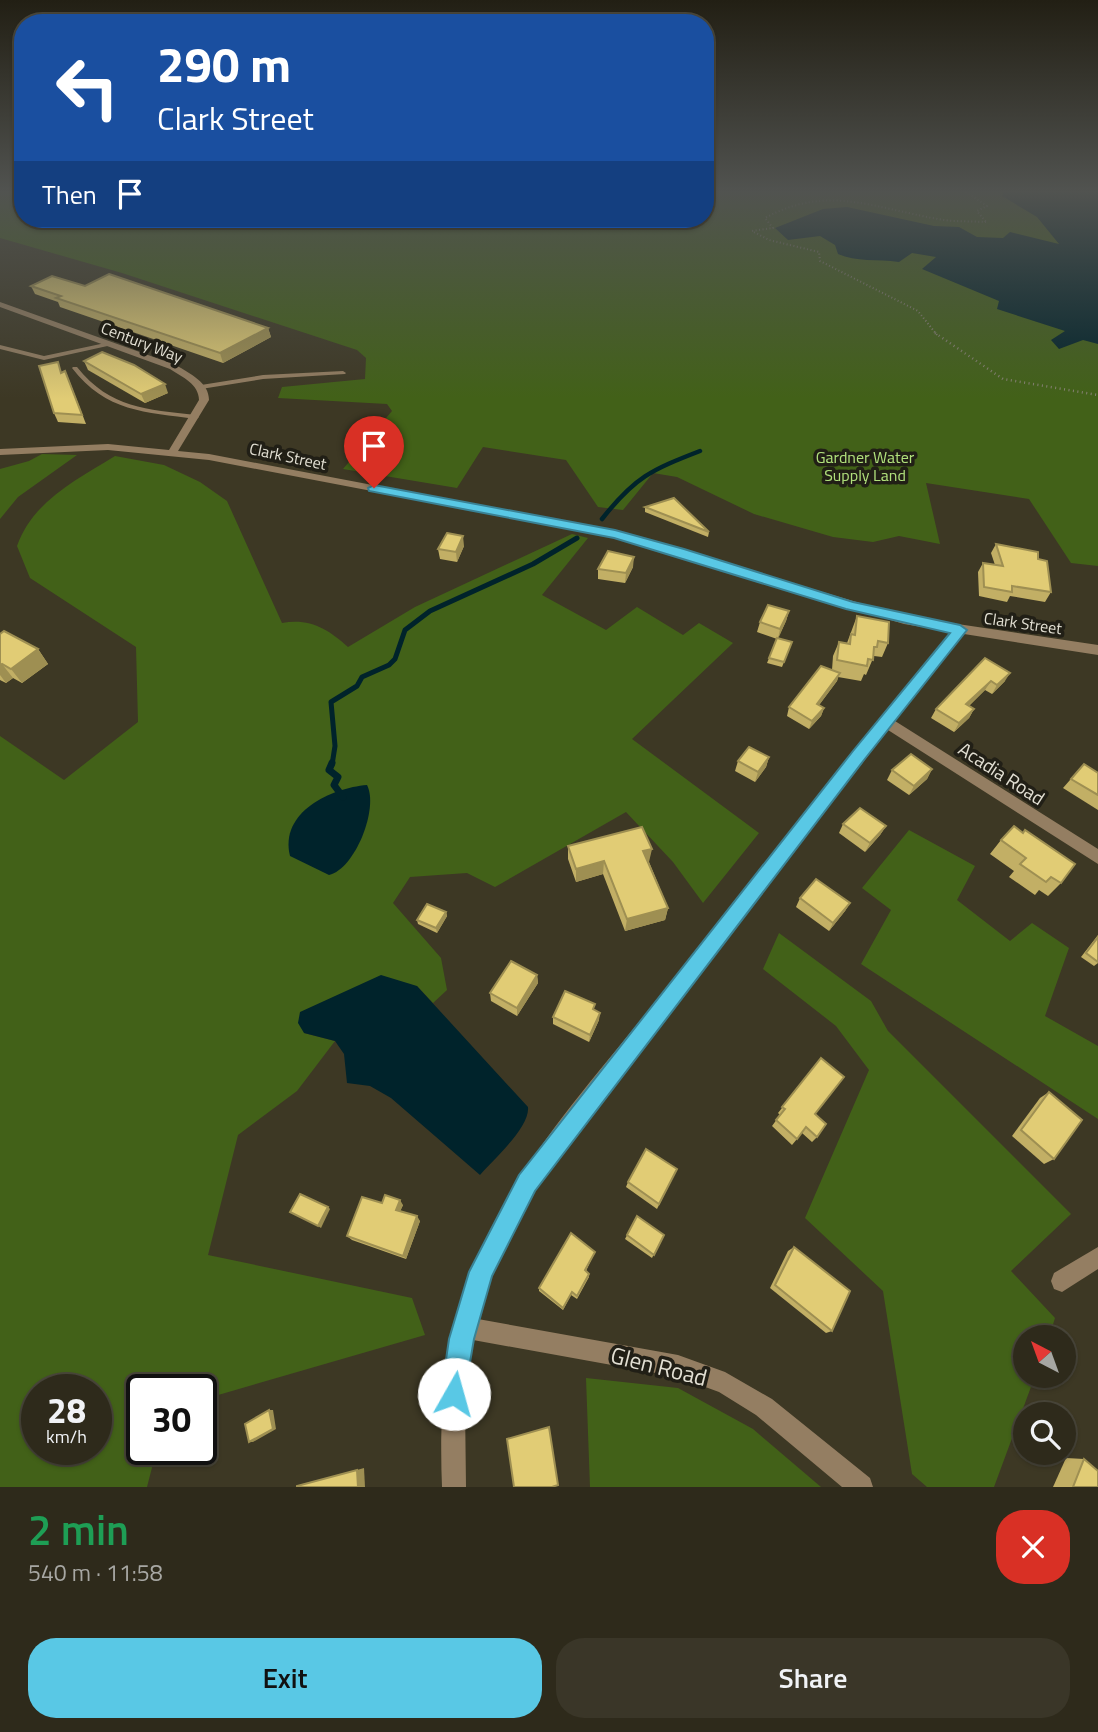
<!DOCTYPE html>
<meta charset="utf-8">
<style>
body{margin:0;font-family:"Titillium Web",sans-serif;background:#3a3628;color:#f1f3f6;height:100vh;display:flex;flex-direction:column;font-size:26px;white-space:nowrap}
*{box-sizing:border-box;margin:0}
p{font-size:23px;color:#a7a7a3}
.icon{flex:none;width:38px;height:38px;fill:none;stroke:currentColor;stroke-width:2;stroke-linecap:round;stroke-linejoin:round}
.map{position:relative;height:1487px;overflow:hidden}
.details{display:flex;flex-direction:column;background:#2e2a1b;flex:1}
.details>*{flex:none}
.guide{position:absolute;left:14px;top:14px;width:700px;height:214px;border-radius:28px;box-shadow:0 2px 5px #0004,0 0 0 2px #49463a;background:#1a4fa0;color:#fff;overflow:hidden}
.needle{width:46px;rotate:319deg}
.tools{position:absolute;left:1013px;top:1325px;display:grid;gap:14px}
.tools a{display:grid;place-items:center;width:63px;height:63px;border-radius:50%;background:#2e2a1b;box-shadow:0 2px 5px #0004,0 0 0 2px #49463a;font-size:35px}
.speed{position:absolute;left:21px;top:1374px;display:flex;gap:14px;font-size:35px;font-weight:700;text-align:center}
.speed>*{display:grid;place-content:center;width:91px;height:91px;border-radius:50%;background:#2e2a1b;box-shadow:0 2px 5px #0004,0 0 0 2px #49463a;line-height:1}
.speed small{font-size:18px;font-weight:400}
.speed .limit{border:4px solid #111;border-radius:10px;background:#fff;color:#111}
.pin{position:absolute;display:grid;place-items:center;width:60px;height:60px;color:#fff;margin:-72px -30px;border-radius:50% 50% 50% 0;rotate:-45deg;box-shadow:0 0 7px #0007}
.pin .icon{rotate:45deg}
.me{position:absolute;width:77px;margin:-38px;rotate:7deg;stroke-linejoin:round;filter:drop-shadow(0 0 5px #0008)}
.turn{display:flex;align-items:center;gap:24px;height:147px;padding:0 28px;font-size:32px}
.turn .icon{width:91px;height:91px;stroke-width:2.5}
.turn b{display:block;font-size:49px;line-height:60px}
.then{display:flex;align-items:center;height:66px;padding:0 28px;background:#0003;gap:14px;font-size:26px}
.round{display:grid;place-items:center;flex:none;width:74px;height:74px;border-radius:28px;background:#3a3628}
.headline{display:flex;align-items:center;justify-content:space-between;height:119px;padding:0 28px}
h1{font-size:42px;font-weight:600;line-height:52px;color:#1e9e55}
.cta{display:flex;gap:14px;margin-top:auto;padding:14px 28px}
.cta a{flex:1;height:80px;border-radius:28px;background:#59c8e5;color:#111;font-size:28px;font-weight:600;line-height:80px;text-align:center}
.cta a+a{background:#3a3628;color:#f1f3f6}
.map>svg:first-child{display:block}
.green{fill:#426118;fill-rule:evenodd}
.water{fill:#00232b}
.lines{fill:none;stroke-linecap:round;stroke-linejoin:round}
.stream-far2{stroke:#00232b;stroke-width:4.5}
.stream-far1{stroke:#00232b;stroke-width:5}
.stream{stroke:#00232b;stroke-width:7}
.path-far1{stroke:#878373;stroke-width:2;stroke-dasharray:1 2.5;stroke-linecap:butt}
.path{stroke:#878373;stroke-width:2.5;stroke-dasharray:1 3.5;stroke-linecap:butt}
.service{fill:#947e62;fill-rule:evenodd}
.minor{fill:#947e62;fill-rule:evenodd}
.wall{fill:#c2af65}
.shaded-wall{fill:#9e8f52}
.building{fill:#e1cc75;stroke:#9e8f52;stroke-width:2}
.route{fill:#59c8e5;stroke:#3a8295;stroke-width:2}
.labels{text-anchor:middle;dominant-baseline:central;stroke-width:7;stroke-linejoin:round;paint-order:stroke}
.far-street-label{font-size:16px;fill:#e3e0d4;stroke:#211f16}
.far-park-label{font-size:16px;fill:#b1e17c;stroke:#211f16}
.street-label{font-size:19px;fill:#e3e0d4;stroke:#211f16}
.near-street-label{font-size:23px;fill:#e3e0d4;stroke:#211f16}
</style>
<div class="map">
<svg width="1098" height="1487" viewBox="0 0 1098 1487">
<rect width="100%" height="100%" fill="#3d3824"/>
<g class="green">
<path d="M0,190H23V219H705V190H1098V566L1071,563L1029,499L926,483L940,544L899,536L873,542L833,537L754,514L677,477L653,473L623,510L598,507L566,460L483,447L457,488L343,469L392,411L387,404L278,398L282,387L365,379L366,358L357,350L122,273L0,238Z"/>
<path d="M42,454L77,455L18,497L0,519V469L29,461Z"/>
<path d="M115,456L164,465L200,482L227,501L282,623C310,618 328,629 348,647L415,607L572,534L588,538L542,595L606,630L637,607L683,635L699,623L733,643L632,739L759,833L703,903L673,862L626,812L495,887L467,873L410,877L393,903L441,958L447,990L433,1003L417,986L304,1033L335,1041L297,1091L238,1135L208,1255L412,1298L425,1335L201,1400V1390H142V1449H160L155,1456L147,1487H0V736L64,780L138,722L136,647L30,578L17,546C33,501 76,480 115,456ZM37,1390H96V1449H37Z"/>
<path d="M909,830L975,866L957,900L1010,941L1032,923L1069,948L1045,1016L1098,1046V1119L861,964L891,910L862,888Z"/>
<path d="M779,933L871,1001L888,1031L1071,1214L1011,1271L1055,1318L1049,1337H1026V1376H1035L994,1487H927L912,1474L883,1291L805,1218L869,1070L836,1026L763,969Z"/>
<path d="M586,1378L678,1388L753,1429L821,1487H590Z"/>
</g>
<g class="water">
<path d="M1005,190H1098V344L1083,340L1059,349L1051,340L1065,331L997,309L999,301L922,269L936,257L912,253L899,262C877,259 856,262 838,254L835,245L820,236L788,240L775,228L823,209L847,207L934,226L959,227L977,237L1003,238L1010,232L1059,244L1037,217L1002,196Z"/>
<path d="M367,785C379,808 355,869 329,875L290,856C279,812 331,788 367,785Z"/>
<path d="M381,975L417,986L528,1107C530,1127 494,1159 480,1175L391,1098L370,1086L347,1083L344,1054L335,1041L304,1033L298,1023L300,1012Z"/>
</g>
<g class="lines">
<path class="stream-far2" d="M602,519C635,477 651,470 700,451"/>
<path class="stream-far1" d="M332,765L335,746L331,702L357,686L362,677L389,665L395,659L405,630L430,611L533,564L577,538"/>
<path class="stream" d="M332,763L329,770L338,777L334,785L343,797"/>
<g class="path-far1">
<path d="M963,190L987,206L977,211L986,222"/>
<path d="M937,335L918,311L820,261L819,252L769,240L752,231L773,228L765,218C827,184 874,208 938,219C953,222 970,221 986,222"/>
</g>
<path class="path" d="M935,333L1003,379L1098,395"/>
<g class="service">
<path d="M110,342L112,343V345L44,360L0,349V345L44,356Z"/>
<path d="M73,367H77C111,409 146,409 196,415L199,417L196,419C145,412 106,412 72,368Z"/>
<path d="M343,371L346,373L345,374L263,379L201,389L198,387L201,385L263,375Z"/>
</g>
<g class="minor">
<path d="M0,302L176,365C190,374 209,382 209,400L178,451L209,454L615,531L904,616L1098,645V655L964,634L895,721L1098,849V864L888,730L568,1141C529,1197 495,1253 478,1319L678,1355L725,1372L772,1399L870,1478L873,1487H842L756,1415L719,1392L678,1377L473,1340L465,1405L466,1487H442C439,1414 444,1342 471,1274C512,1165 593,1081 664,991C760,871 855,750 952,632L904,624L613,537L209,460L108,450L0,455V449L108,444L169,450L199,400C199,384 182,377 170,369L0,307Z"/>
<path d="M1098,1247V1269L1062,1292L1054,1289L1051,1281L1054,1273Z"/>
</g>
</g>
<g class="wall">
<path d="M31,286H85L268,328L271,337L223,363L60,307L58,302L35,294Z"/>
<path d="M84,361L168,393L145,403L88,370Z"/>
<path d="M65,371L69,380L86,424L58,422L54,413L62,372Z"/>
<path d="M645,507L709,532L708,537L645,512Z"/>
<path d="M996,544L1038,559L1051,592L1045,602L1010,596L1007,602L979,596L978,572L983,563L995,565L991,553Z"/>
<path d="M464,546L457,562L440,559L438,549Z"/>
<path d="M633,567L625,583L598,579V569Z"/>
<path d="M789,611L786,621L778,638L792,642L782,667L767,663L777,639L757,632L760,622Z"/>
<path d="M857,616L888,643L882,657L874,656L866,675L864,674L861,681L838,677L837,681L819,705L824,708L821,716L809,729L787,716L789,707L832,670L833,656L839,642L847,643Z"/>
<path d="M0,634L38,649L48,664L22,683L13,678L6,683L0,680Z"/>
<path d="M985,658L1005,681L992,694L985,690L969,706L974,709L969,718L954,732L931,718L936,709Z"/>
<path d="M769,757L766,767L755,782L735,771L738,761Z"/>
<path d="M1084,764L1098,773V810L1063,788Z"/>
<path d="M932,769L927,779L909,795L887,780L892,770Z"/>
<path d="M843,824L886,826L880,835L865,852L839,833Z"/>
<path d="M1001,840L1061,883L1048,896L1039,890L1035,895L1009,877L1014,871L990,854Z"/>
<path d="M568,846L649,862L668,908L665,920L625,931L603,874L576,882L568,859Z"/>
<path d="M800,898L850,903L845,911L829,931L796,907Z"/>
<path d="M446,912L447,916L437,933L418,924L417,920Z"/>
<path d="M1098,935V963L1094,966L1081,957Z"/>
<path d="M537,975L538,983L517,1016L491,1001L490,993Z"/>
<path d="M594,1010L599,1020L589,1042L553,1024V1017Z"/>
<path d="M821,1058L815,1114L817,1137L812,1142L802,1133L792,1145L772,1126L780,1115L778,1113Z"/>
<path d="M1049,1092L1054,1159L1044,1164L1012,1136L1040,1098Z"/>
<path d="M677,1169L657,1209L626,1187L628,1182Z"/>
<path d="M382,1203L403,1205L400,1211L420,1221L406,1259L352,1240L347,1236Z"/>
<path d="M637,1216L664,1235L652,1258L625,1239Z"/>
<path d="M794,1247L832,1331L826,1333L770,1288L788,1251Z"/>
<path d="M595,1252L586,1271L589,1277L577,1299L571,1295L563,1310L539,1291V1288Z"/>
<path d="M1066,1458L1084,1459L1098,1487H1053Z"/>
</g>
<g class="shaded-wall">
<path d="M268,328L271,337L223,363L220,353Z"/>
<path d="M165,384L168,393L145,403L141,394Z"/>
<path d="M463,536L464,546L457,562L456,552Z"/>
<path d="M634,557L633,567L625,583L626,573Z"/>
<path d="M789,611L786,621L778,639L780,629Z"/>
<path d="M38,649L48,664L22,683L11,669Z"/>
<path d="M2,664L13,678L6,683L0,675V665Z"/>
<path d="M840,673L837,681L814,712L817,704Z"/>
<path d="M1010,673L1005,681L992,694L997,685Z"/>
<path d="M991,681L985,690L961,713L966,704Z"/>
<path d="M824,708L821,716L809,729L812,721Z"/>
<path d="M974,709L969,718L954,732L959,723Z"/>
<path d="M769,757L766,767L755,782L758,772Z"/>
<path d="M932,769L927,779L909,795L914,786Z"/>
<path d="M886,826L880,835L865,852L870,843Z"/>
<path d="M652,849L649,862L641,865L643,851Z"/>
<path d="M604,861L603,874L576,882V869Z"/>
<path d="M850,903L845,911L829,931L833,923Z"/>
<path d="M668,908L665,920L625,931L627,919Z"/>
<path d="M446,912L447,916L437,933L436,928Z"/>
<path d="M537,975L538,983L517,1016V1008Z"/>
<path d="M600,1013L599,1020L589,1042L590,1035Z"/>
<path d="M400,1200L403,1205L399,1214L396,1210Z"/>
<path d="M328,1207L330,1209L321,1228L318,1226Z"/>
<path d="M417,1216L420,1221L406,1259L403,1256Z"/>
<path d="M269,1410H273L276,1429L253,1442H249Z"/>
<path d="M364,1468L365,1487H358L357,1470Z"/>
</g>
<g class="building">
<path d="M109,274L268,328L220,353L56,298L61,296L31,286L52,276L85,286Z"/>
<path d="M102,352L134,365L165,384L141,394L84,361Z"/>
<path d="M58,362L61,373L65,371L82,415L54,413L39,366Z"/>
<path d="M674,498L709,532L645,507Z"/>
<path d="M447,533L463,536L456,552L438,549Z"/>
<path d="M996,544L1038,552V559L1047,561L1051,592L1012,586V592L984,587L983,563L1003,566Z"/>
<path d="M608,551L634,557L626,573L598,569Z"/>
<path d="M768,605L789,611L780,629L760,622Z"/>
<path d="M857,616L889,622L888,643L878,641L877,647H874L873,660L868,659L867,666L837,660L839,642L850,644L851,634L855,635Z"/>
<path d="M4,631L38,649L11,669L2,664L0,665V634Z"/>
<path d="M777,638L792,642L784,662L769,658Z"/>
<path d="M985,658L1010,673L997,685L991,681L966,704L974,709L959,723L936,709Z"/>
<path d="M821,666L840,673L817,704L824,708L812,721L789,707Z"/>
<path d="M749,747L769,757L758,772L738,761Z"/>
<path d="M911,754L932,769L914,786L892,770Z"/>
<path d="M1084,764L1098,773V795L1071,779Z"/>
<path d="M860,808L886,826L870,843L843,824Z"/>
<path d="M1014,826L1023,833L1025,830L1075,864L1061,883L1051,877L1046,882L1020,864L1026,858L1001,840Z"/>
<path d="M642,827L652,849L643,851L668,908L627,919L604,861L576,869L568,846Z"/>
<path d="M816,879L850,903L833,923L800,898Z"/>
<path d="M427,904L446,912L436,928L417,920Z"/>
<path d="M1098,937V962L1086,953Z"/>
<path d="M511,961L537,975L517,1008L490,993Z"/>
<path d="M565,991L595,1004L593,1009L600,1013L590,1035L553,1017Z"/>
<path d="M821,1058L844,1077L815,1114L826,1124L817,1137L806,1127L797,1139L776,1120L785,1109L782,1107Z"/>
<path d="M1049,1092L1082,1120L1054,1159L1021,1130Z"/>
<path d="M646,1149L677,1169L659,1204L628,1182Z"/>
<path d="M300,1194L328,1207L318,1226L290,1212Z"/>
<path d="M385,1195L400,1200L396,1210L417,1216L403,1256L347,1236L362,1197L382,1203Z"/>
<path d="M637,1216L664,1235L654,1255L627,1235Z"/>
<path d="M571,1233L595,1252L585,1270L589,1274L577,1296L572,1292L563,1308L539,1288Z"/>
<path d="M794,1247L850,1291L832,1331L775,1285Z"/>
<path d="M269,1410L273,1429L249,1442L245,1424Z"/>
<path d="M549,1427L558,1485L552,1487H514L507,1439Z"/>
<path d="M1084,1459L1098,1471V1487H1073Z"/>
<path d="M357,1470L358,1487H297V1486Z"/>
</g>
<linearGradient id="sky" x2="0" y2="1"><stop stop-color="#221f14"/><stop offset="0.48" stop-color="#515350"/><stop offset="1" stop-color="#515350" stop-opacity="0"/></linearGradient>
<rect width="1098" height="399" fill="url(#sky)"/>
<path class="route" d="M374,485L615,530L684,549L853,602L960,625L967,630L864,760L535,1191L492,1276L474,1339L463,1403L454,1407L445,1403L441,1394L449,1339L469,1272L519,1175L853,751L950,633L846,609L614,538L369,491L368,488Z"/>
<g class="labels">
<g class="far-street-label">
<text transform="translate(142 342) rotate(21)">Century Way</text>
<text transform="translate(288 456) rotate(12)">Clark Street</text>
<text transform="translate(1023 623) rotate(8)">Clark Street</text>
</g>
<g class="far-park-label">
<text x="865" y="457">Gardner Water<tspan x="865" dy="18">Supply Land</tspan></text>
</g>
<g class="street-label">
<text transform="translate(1002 773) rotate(33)">Acadia Road</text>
</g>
<g class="near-street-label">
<text transform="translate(659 1366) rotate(14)">Glen Road</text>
</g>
</g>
</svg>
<div class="tools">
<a><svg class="needle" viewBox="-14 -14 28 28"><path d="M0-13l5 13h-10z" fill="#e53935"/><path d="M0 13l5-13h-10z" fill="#a7a7a3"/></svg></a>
<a><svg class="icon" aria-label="search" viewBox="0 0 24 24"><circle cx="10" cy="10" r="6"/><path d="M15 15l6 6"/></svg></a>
</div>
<div class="speed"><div>28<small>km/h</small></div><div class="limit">30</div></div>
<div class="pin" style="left:374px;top:488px;background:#d93025"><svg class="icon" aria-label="arrive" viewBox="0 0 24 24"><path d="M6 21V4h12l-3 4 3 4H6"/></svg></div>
<svg class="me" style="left:454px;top:1394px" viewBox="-20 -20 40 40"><circle r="19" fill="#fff"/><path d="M0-13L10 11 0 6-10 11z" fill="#59c8e5"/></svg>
<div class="guide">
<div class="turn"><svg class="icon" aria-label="left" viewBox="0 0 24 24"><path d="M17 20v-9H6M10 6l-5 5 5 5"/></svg><div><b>290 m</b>Clark Street</div></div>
<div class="then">Then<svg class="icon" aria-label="arrive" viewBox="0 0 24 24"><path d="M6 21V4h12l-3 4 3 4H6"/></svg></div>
</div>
</div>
<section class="details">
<div class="headline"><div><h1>2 min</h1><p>540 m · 11:58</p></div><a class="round" style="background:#d93025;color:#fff"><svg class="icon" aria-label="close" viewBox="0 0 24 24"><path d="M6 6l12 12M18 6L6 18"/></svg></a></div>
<div class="cta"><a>Exit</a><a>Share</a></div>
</section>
